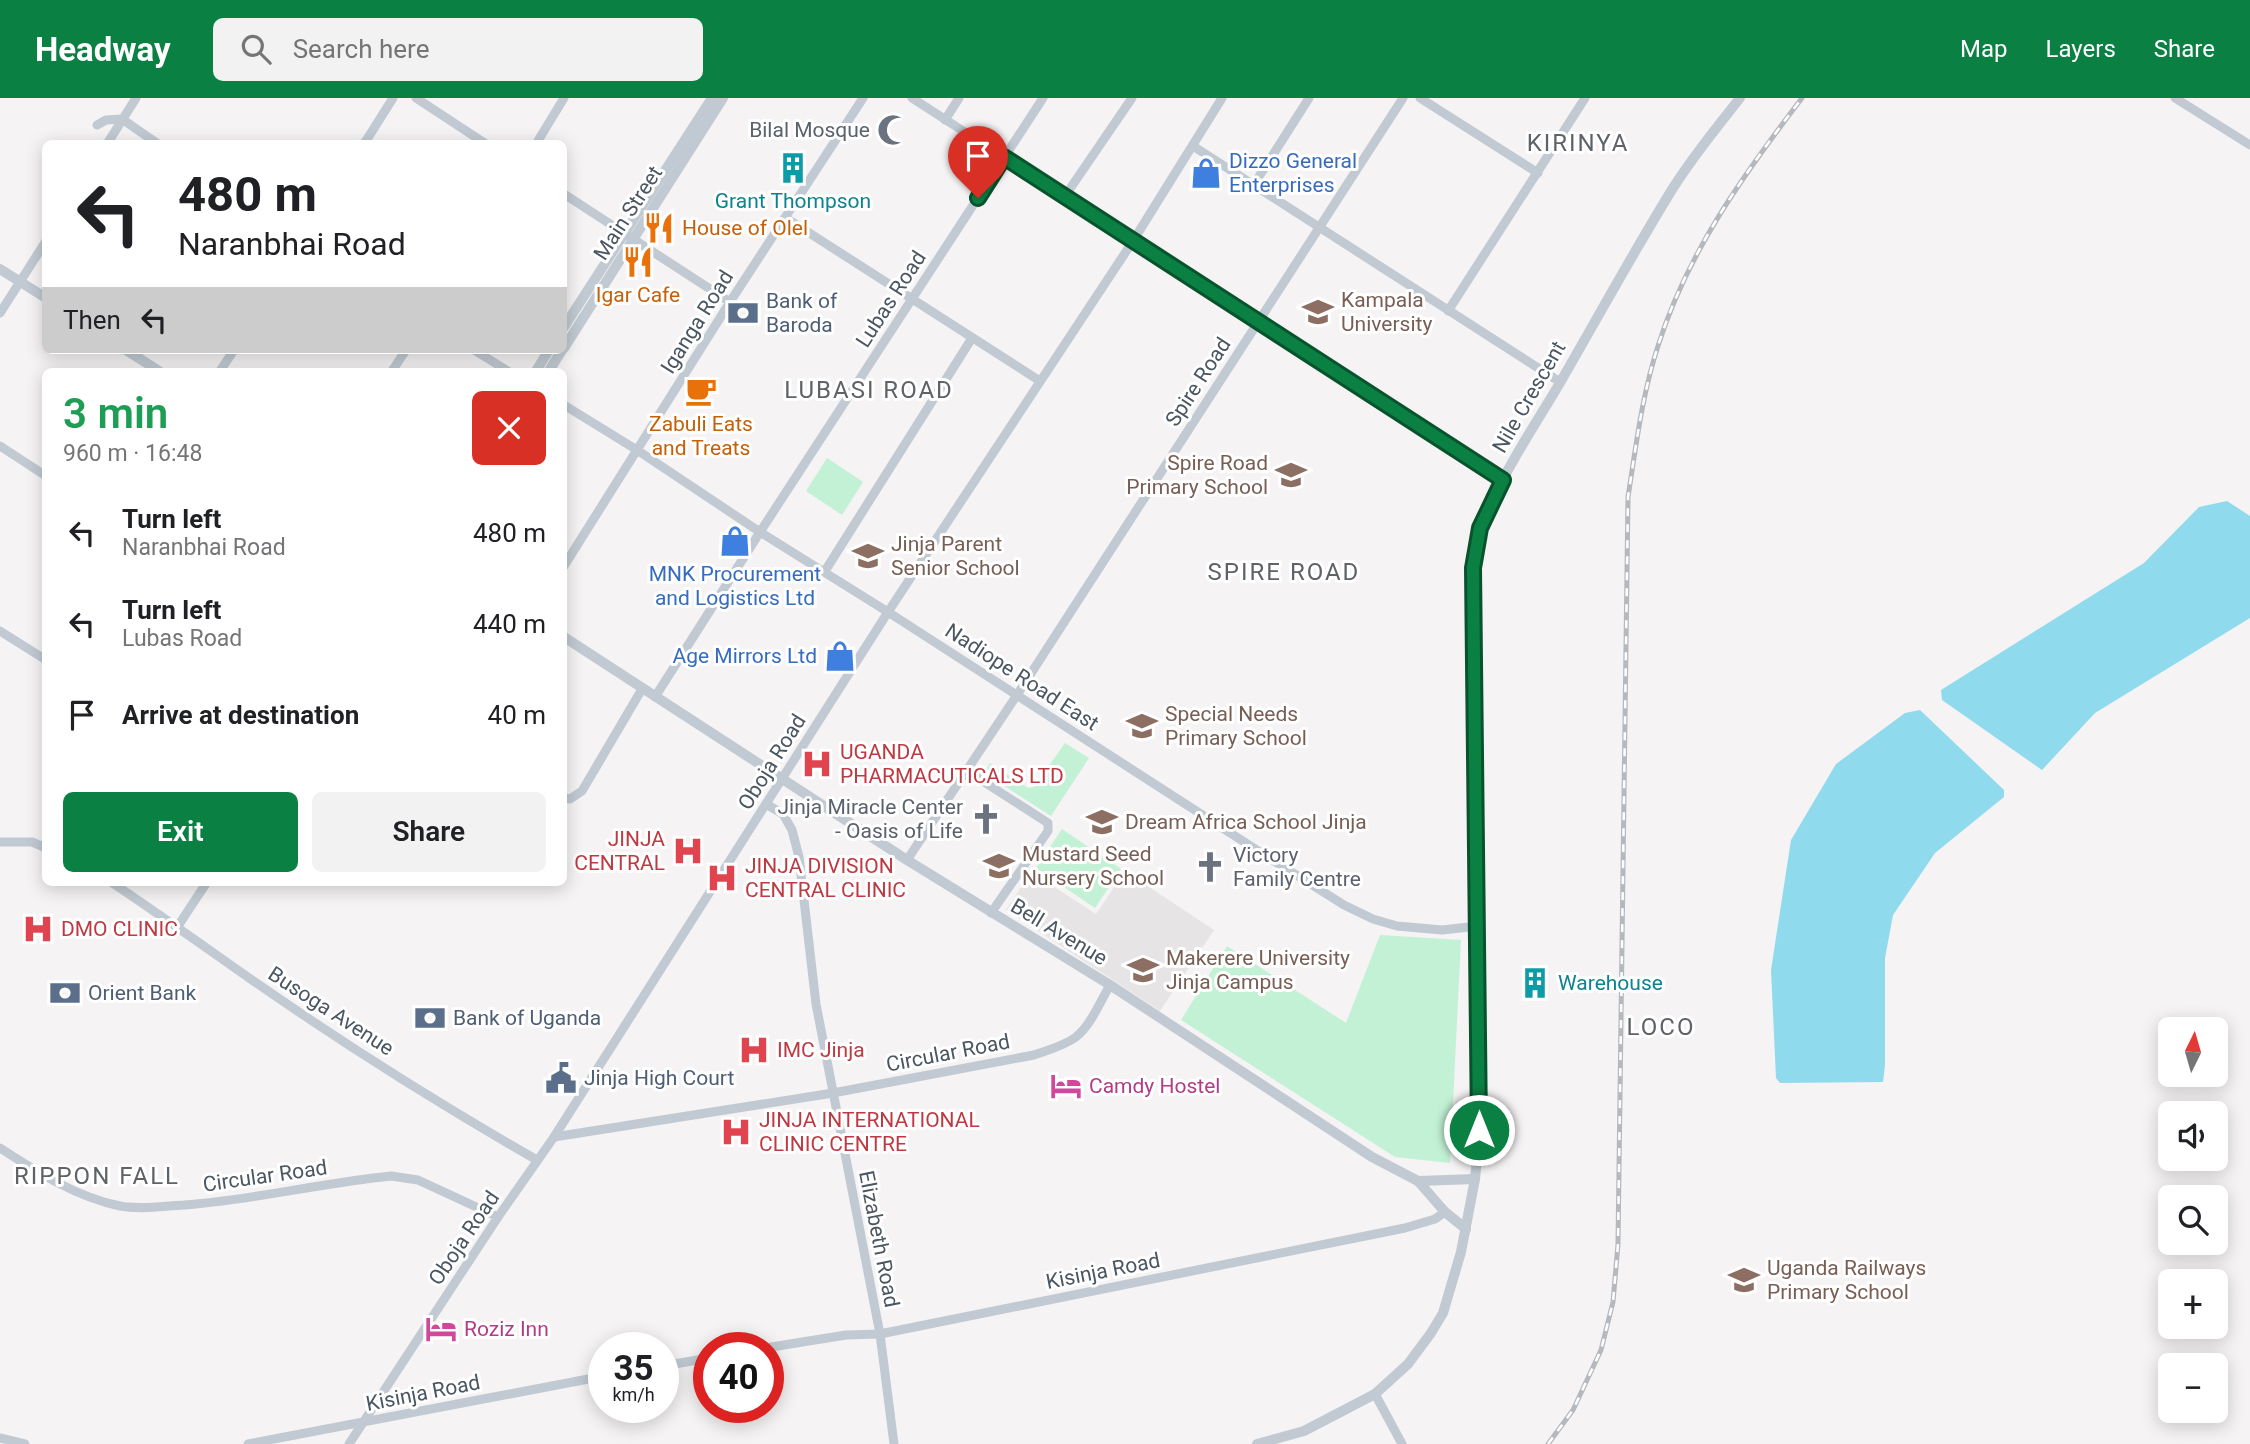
<!DOCTYPE html>
<meta charset="utf-8">
<style>
body{margin:0;font-family:Roboto,sans-serif;background:#f2f2f2;color:#202124;height:100vh;display:flex;flex-direction:column;font-size:26px;white-space:nowrap}
*{box-sizing:border-box;margin:0}
p{font-size:23px;color:#757577}
.icon{flex:none;width:38px;height:38px;fill:none;stroke:currentColor;stroke-width:2;stroke-linecap:round;stroke-linejoin:round}
.map{position:relative;flex:1;overflow:hidden}
.details{position:absolute;left:42px;top:270px;width:525px;height:518px;display:flex;flex-direction:column;background:#fff;border-radius:10px;box-shadow:0 4px 18px #0003}
.details>*{flex:none}
.top-card{position:absolute;left:42px;top:42px;width:525px;height:214px;border-radius:10px;box-shadow:0 4px 18px #0003;background:#fff;color:#202124;overflow:hidden}
.needle{width:46px;rotate:5deg}
.fabs{position:absolute;left:2158px;top:919px;display:grid;gap:14px}
.fabs a{display:grid;place-items:center;width:70px;height:70px;border-radius:10px;background:#fff;box-shadow:0 4px 18px #0003;font-size:35px}
.speed{position:absolute;left:588px;top:1234px;display:flex;gap:14px;font-size:35px;font-weight:700;text-align:center}
.speed>*{display:grid;place-content:center;width:91px;height:91px;border-radius:50%;background:#fff;box-shadow:0 4px 18px #0003;line-height:1}
.speed small{font-size:18px;font-weight:400}
.speed .limit{border:10px solid #d22;background:#fff;color:#111}
.pin{position:absolute;display:grid;place-items:center;width:60px;height:60px;color:#fff;margin:-72px -30px;border-radius:50% 50% 50% 0;rotate:-45deg;box-shadow:0 0 7px #0007}
.pin .icon{rotate:45deg}
.me{position:absolute;width:77px;margin:-38px;rotate:0deg;stroke-linejoin:round;filter:drop-shadow(0 0 5px #0008)}
.turn{display:flex;align-items:center;gap:24px;height:147px;padding:0 21px;font-size:32px}
.turn .icon{width:91px;height:91px;stroke-width:2.5}
.turn b{display:block;font-size:49px;line-height:60px}
.then{display:flex;align-items:center;height:66px;padding:0 21px;background:#0003;gap:14px;font-size:26px}
.round{display:grid;place-items:center;flex:none;width:74px;height:74px;border-radius:10px;background:#f2f2f2}
.overview{display:flex;align-items:center;justify-content:space-between;height:119px;padding:0 21px}
h1{font-size:42px;font-weight:600;line-height:52px;color:#1e9e55}
.action{display:flex;gap:14px;margin-top:auto;padding:14px 21px}
.action a{flex:1;height:80px;border-radius:10px;background:#0b8043;color:#fff;font-size:28px;font-weight:600;line-height:80px;text-align:center}
.action a+a{background:#f2f2f2;color:#202124}
ul{padding:0;list-style:none}
li{display:flex;align-items:center;gap:21px;height:91px;padding:0 21px}
li div{flex:1}
li b{display:block;font-size:26px}
li em{font-style:normal}
header{display:flex;align-items:center;gap:42px;box-sizing:border-box;height:98px;padding:0 35px;background:#0b8043;color:#fff}
header strong{font-size:33px}
nav{display:flex;gap:38px;margin-inline-start:auto;font-size:24px}
.search{width:490px;height:63px;background:#f2f2f2;display:flex;align-items:center;gap:18px;box-sizing:border-box;padding:0 24px;border-radius:10px;color:#757577;font-size:26px}
.map>svg:first-child{display:block}
.education{fill:#e6e4e5}
.green{fill:#c3f1d5}
.water{fill:#90daee}
.lines{fill:none;stroke-linecap:round;stroke-linejoin:round}
.minor{stroke:#c1cad2;stroke-width:9}
.tertiary{stroke:#c1cad2;stroke-width:10}
.rail-casing{stroke:#b5b8bd;stroke-width:5}
.rail{stroke:#fff;stroke-width:2.5;stroke-dasharray:8;stroke-linecap:butt}
.route-casing{stroke:#07532c;stroke-width:18}
.route{stroke:#0b8043;stroke-width:12}
.labels{text-anchor:middle;dominant-baseline:central;stroke-width:6;stroke-linejoin:round;paint-order:stroke}
.worship-label{font-size:21px;fill:#5b616d;stroke:#fff;text-anchor:end}
.shop-label{font-size:21px;fill:#366cbe;stroke:#fff;text-anchor:start}
.culture-label{font-size:21px;fill:#0d838f;stroke:#fff}
.street-label{font-size:21px;fill:#4a5661;stroke:#fff}
.food-label{font-size:21px;fill:#c56008;stroke:#fff}
.education-label{font-size:21px;fill:#785e54;stroke:#fff;text-anchor:start}
.service-label{font-size:21px;fill:#4e5e75;stroke:#fff;text-anchor:start}
.health-label{font-size:21px;fill:#be3a42;stroke:#fff;text-anchor:start}
.hotel-label{font-size:21px;fill:#b23c85;stroke:#fff;text-anchor:start}
.quarter-label{font-size:24px;letter-spacing:2px;fill:#5f6368;stroke:#fff}
</style>
<header>
<strong>Headway</strong>
<div class="search"><svg class="icon" aria-label="search" viewBox="0 0 24 24"><circle cx="10" cy="10" r="6"/><path d="M15 15l6 6"/></svg>Search here</div>
<nav><a>Map</a><a>Layers</a><a>Share</a></nav>
</header>
<div class="map">
<svg width="2250" height="1346" viewBox="0 0 2250 1346">
<rect width="100%" height="100%" fill="#f5f3f3"/>
<path class="education" d="M1125,773L1214,832L1160,913L1006,812L1031,774L1096,816Z"/>
<g class="green">
<path d="M827,360L863,384L842,417L806,393Z"/>
<path d="M1065,645L1089,660L1051,718L984,675L990,665L1028,690L1034,689Z"/>
<path d="M1062,731L1121,771L1095,810L1036,770Z"/>
<path d="M1380,837L1461,842L1450,1065L1395,1059L1181,922L1227,848L1346,925Z"/>
</g>
<g class="water">
<path d="M2227,403L2250,418V520L2095,615L2042,672L1942,602L1941,592L2144,465L2199,409Z"/>
<path d="M1920,612L2004,692V699L1935,755L1893,817L1885,860V967L1883,984L1780,985L1776,980L1771,872L1791,742L1836,666L1905,615Z"/>
</g>
<g class="lines">
<g class="minor">
<path d="M416,0L486,46"/>
<path d="M912,0L1503,382"/>
<path d="M1420,0L1538,75"/>
<path d="M2175,0L2250,47"/>
<path d="M945,22L959,0"/>
<path d="M97,27L106,22L122,21L158,46"/>
<path d="M107,46L136,0"/>
<path d="M364,46L393,0"/>
<path d="M536,46L564,0"/>
<path d="M1193,48L1560,284"/>
<path d="M1253,88L1309,0"/>
<path d="M564,96L730,204"/>
<path d="M1065,98L1132,0"/>
<path d="M786,120L1040,283"/>
<path d="M1448,213L1585,0"/>
<path d="M0,215L46,143"/>
<path d="M474,252L508,273"/>
<path d="M220,273L234,252"/>
<path d="M392,273L406,252"/>
<path d="M564,307L637,352L760,434L888,514L1252,749L1344,807L1373,821L1397,828L1442,832L1478,828"/>
<path d="M0,348L46,378"/>
<path d="M564,468L730,204L863,0"/>
<path d="M825,473L972,240"/>
<path d="M0,533L46,562"/>
<path d="M655,599L760,434L1043,0"/>
<path d="M967,673L1048,725V733L991,815"/>
<path d="M564,700L570,701L582,693L642,591"/>
<path d="M766,706L783,716L792,732L799,759L816,906L880,1236L894,1346"/>
<path d="M0,744H32L46,750"/>
<path d="M907,762L1017,597L1403,0"/>
<path d="M111,784C159,816 205,849 252,882C344,946 439,1006 537,1062"/>
<path d="M178,828L207,784"/>
<path d="M554,1039L833,995L1034,957C1048,952 1064,948 1076,939C1091,927 1100,904 1110,887"/>
<path d="M0,1050C37,1074 76,1099 120,1108C141,1112 163,1108 184,1107C253,1102 321,1085 391,1078L418,1082L498,1119"/>
<path d="M765,1250L846,1237L880,1236L1405,1130L1435,1121L1445,1114"/>
<path d="M663,1268L709,1260"/>
<path d="M1375,1296L1402,1346"/>
<path d="M0,1340L25,1346"/>
<path d="M248,1346L604,1278"/>
<path d="M349,1346L498,1119L554,1039L888,514L1133,143L1222,0"/>
</g>
<g class="tertiary">
<path d="M0,171L46,200"/>
<path d="M564,229L712,0"/>
<path d="M564,250L723,0"/>
<path d="M126,252L159,273"/>
<path d="M536,273L549,252"/>
<path d="M549,273L562,252"/>
<path d="M564,539L907,762L1110,887L1372,1059L1418,1083L1475,1081"/>
<path d="M1418,1083L1445,1114L1466,1131"/>
<path d="M1257,1346L1304,1333L1375,1296L1408,1266L1431,1235L1443,1215L1461,1154L1475,1081L1478,1050V828L1473,470C1480,404 1528,340 1561,283C1598,219 1634,153 1673,90C1693,58 1717,29 1740,0"/>
</g>
<defs>
<path id="rail" d="M1548,1346L1573,1312L1601,1252L1613,1204L1618,1146L1628,399C1636,348 1642,297 1658,248C1687,155 1744,76 1802,0"/>
</defs>
<use href="#rail" class="rail-casing"/>
<use href="#rail" class="rail"/>
</g>
<g class="lines">
<defs>
<path id="route" d="M978,100L1004,59L1503,382L1480,430L1473,470L1479,1032"/>
</defs>
<use href="#route" class="route-casing"/>
<use href="#route" class="route"/>
</g>
<defs>
<symbol id="mosque-bare" viewBox="-9 -9 18 18"><path d="M3.5-4.9A6 6 0 1 0 3.5 4.9A5 5 0 1 1 3.5-4.9Z" fill="#6b7280" stroke="#fff" stroke-width="2.5" paint-order="stroke"/></symbol>
<symbol id="building-bare" viewBox="-9 -9 18 18"><path d="M-4-6H4V6H1V3H-1V6H-4ZM-2.5-4.3h1.7v1.8h-1.7ZM.8-4.3h1.7v1.8H.8ZM-2.5-1h1.7V.8h-1.7ZM.8-1h1.7V.8H.8Z" fill="#0f9aa8" stroke="#fff" stroke-width="2.5" paint-order="stroke"/></symbol>
<symbol id="shop-bare" viewBox="-9 -9 18 18"><path d="M-5-2.5h2.3a2.7 3.5 0 0 1 5.4 0H5L5.5 6h-11ZM-1.5-2.5h3a1.5 2.3 0 0 0-3 0Z" fill="#3f7fe0" stroke="#fff" stroke-width="2.5" paint-order="stroke"/></symbol>
<symbol id="restaurant-bare" viewBox="-9 -9 18 18"><path d="M-5-6h1v4h1v-4h1v4h1v-4h1v5L-1.5 .5V6h-2V.5L-5-1ZM5-6V6H3V1.5H1.5Q1.5-4 5-6Z" fill="#e8710a" stroke="#fff" stroke-width="2.5" paint-order="stroke"/></symbol>
<symbol id="school-bare" viewBox="-9 -9 18 18"><path d="M0-5L7-2L0 1L-7-2ZM-4 1L0 2.5L4 1V4Q0 6-4 4Z" fill="#8d6e63" stroke="#fff" stroke-width="2.5" paint-order="stroke"/></symbol>
<symbol id="bank-bare" viewBox="-9 -9 18 18"><path d="M-6-4H6V4H-6ZM0-2.3a2.3 2.3 0 1 0 0 4.6a2.3 2.3 0 1 0 0-4.6Z" fill="#5c6f8a" stroke="#fff" stroke-width="2.5" paint-order="stroke"/></symbol>
<symbol id="cafe-bare" viewBox="-9 -9 18 18"><path d="M-5.5-4.5H6V0H3Q3 3.5 0 3.5H-2.5Q-5.5 3.5-5.5 0ZM3-3.2v2h1.7v-2ZM-6 4.5H4V6H-6Z" fill="#e8710a" stroke="#fff" stroke-width="2.5" paint-order="stroke"/></symbol>
<symbol id="hospital-bare" viewBox="-9 -9 18 18"><path d="M-5-5h3v3.5h4V-5h3V5h-3V1.5h-4V5h-3Z" fill="#e0444e" stroke="#fff" stroke-width="2.5" paint-order="stroke"/></symbol>
<symbol id="church-bare" viewBox="-9 -9 18 18"><path d="M-1.2-6h2.4v3.5h3.3v2.4h-3.3V6h-2.4V-.1h-3.3v-2.4h3.3Z" fill="#6b7280" stroke="#fff" stroke-width="2.5" paint-order="stroke"/></symbol>
<symbol id="university-bare" viewBox="-9 -9 18 18"><path d="M0-5L7-2L0 1L-7-2ZM-4 1L0 2.5L4 1V4Q0 6-4 4Z" fill="#8d6e63" stroke="#fff" stroke-width="2.5" paint-order="stroke"/></symbol>
<symbol id="civic-bare" viewBox="-9 -9 18 18"><path d="M-.6-6.5H3V-4.5H.6V-3L4-1V1h2V6H-6V1h2V-1L-.6-3ZM-1.2 2.5V6h2.4V2.5Z" fill="#5c6f8a" stroke="#fff" stroke-width="2.5" paint-order="stroke"/></symbol>
<symbol id="hotel-bare" viewBox="-9 -9 18 18"><path d="M-6-4.5h1.5V1H6V5H4.5V3h-9V5H-6ZM-4 0a1.8 1.8 0 1 1 3.6 0ZM.5 0V-2.5h3Q6-2.5 6 0Z" fill="#d1479c" stroke="#fff" stroke-width="2.5" paint-order="stroke"/></symbol>
</defs>
<g fill-rule="evenodd">
<use href="#mosque-bare" x="871" y="10" width="44" height="44"/>
<use href="#building-bare" x="771" y="48" width="44" height="44"/>
<use href="#shop-bare" x="1184" y="53" width="44" height="44"/>
<use href="#restaurant-bare" x="637" y="108" width="44" height="44"/>
<use href="#restaurant-bare" x="616" y="142" width="44" height="44"/>
<use href="#school-bare" x="1296" y="192" width="44" height="44"/>
<use href="#bank-bare" x="721" y="193" width="44" height="44"/>
<use href="#cafe-bare" x="679" y="271" width="44" height="44"/>
<use href="#school-bare" x="1269" y="355" width="44" height="44"/>
<use href="#shop-bare" x="713" y="421" width="44" height="44"/>
<use href="#school-bare" x="846" y="436" width="44" height="44"/>
<use href="#shop-bare" x="818" y="536" width="44" height="44"/>
<use href="#school-bare" x="1120" y="606" width="44" height="44"/>
<use href="#hospital-bare" x="795" y="644" width="44" height="44"/>
<use href="#church-bare" x="964" y="699" width="44" height="44"/>
<use href="#school-bare" x="1080" y="702" width="44" height="44"/>
<use href="#hospital-bare" x="666" y="731" width="44" height="44"/>
<use href="#school-bare" x="977" y="746" width="44" height="44"/>
<use href="#church-bare" x="1188" y="747" width="44" height="44"/>
<use href="#hospital-bare" x="700" y="758" width="44" height="44"/>
<use href="#hospital-bare" x="16" y="809" width="44" height="44"/>
<use href="#university-bare" x="1121" y="850" width="44" height="44"/>
<use href="#building-bare" x="1513" y="863" width="44" height="44"/>
<use href="#bank-bare" x="43" y="873" width="44" height="44"/>
<use href="#bank-bare" x="408" y="898" width="44" height="44"/>
<use href="#hospital-bare" x="732" y="930" width="44" height="44"/>
<use href="#civic-bare" x="539" y="958" width="44" height="44"/>
<use href="#hotel-bare" x="1044" y="966" width="44" height="44"/>
<use href="#hospital-bare" x="714" y="1012" width="44" height="44"/>
<use href="#school-bare" x="1722" y="1160" width="44" height="44"/>
<use href="#hotel-bare" x="419" y="1209" width="44" height="44"/>
</g>
<g class="labels">
<g class="worship-label">
<text x="870" y="32">Bilal Mosque</text>
<text x="963" y="709">Jinja Miracle Center<tspan x="963" dy="24">- Oasis of Life</tspan></text>
<text x="1233" y="757" text-anchor="start">Victory<tspan x="1233" dy="24">Family Centre</tspan></text>
</g>
<g class="shop-label">
<text x="1229" y="63">Dizzo General<tspan x="1229" dy="24">Enterprises</tspan></text>
<text x="735" y="476" text-anchor="middle">MNK Procurement<tspan x="735" dy="24">and Logistics Ltd</tspan></text>
<text x="817" y="558" text-anchor="end">Age Mirrors Ltd</text>
</g>
<g class="culture-label">
<text x="793" y="103">Grant Thompson</text>
<text x="1558" y="885" text-anchor="start">Warehouse</text>
</g>
<g class="street-label">
<text transform="translate(628 115) rotate(-57)">Main Street</text>
<text transform="translate(891 201) rotate(-57)">Lubas Road</text>
<text transform="translate(697 224) rotate(-58)">Iganga Road</text>
<text transform="translate(1198 284) rotate(-57)">Spire Road</text>
<text transform="translate(1529 299) rotate(-60)">Nile Crescent</text>
<text transform="translate(1022 579) rotate(33)">Nadiope Road East</text>
<text transform="translate(772 664) rotate(-58)">Oboja Road</text>
<text transform="translate(1059 834) rotate(31)">Bell Avenue</text>
<text transform="translate(331 913) rotate(33)">Busoga Avenue</text>
<text transform="translate(948 955) rotate(-11)">Circular Road</text>
<text transform="translate(265 1078) rotate(-8)">Circular Road</text>
<text transform="translate(464 1140) rotate(-56)">Oboja Road</text>
<text transform="translate(879 1141) rotate(79)">Elizabeth Road</text>
<text transform="translate(1103 1173) rotate(-11)">Kisinja Road</text>
<text transform="translate(423 1295) rotate(-11)">Kisinja Road</text>
</g>
<g class="food-label">
<text x="682" y="130" text-anchor="start">House of Olel</text>
<text x="638" y="197">Igar Cafe</text>
<text x="701" y="326">Zabuli Eats<tspan x="701" dy="24">and Treats</tspan></text>
</g>
<g class="education-label">
<text x="1341" y="202">Kampala<tspan x="1341" dy="24">University</tspan></text>
<text x="1268" y="365" text-anchor="end">Spire Road<tspan x="1268" dy="24">Primary School</tspan></text>
<text x="891" y="446">Jinja Parent<tspan x="891" dy="24">Senior School</tspan></text>
<text x="1165" y="616">Special Needs<tspan x="1165" dy="24">Primary School</tspan></text>
<text x="1125" y="724">Dream Africa School Jinja</text>
<text x="1022" y="756">Mustard Seed<tspan x="1022" dy="24">Nursery School</tspan></text>
<text x="1166" y="860">Makerere University<tspan x="1166" dy="24">Jinja Campus</tspan></text>
<text x="1767" y="1170">Uganda Railways<tspan x="1767" dy="24">Primary School</tspan></text>
</g>
<g class="service-label">
<text x="766" y="203">Bank of<tspan x="766" dy="24">Baroda</tspan></text>
<text x="88" y="895">Orient Bank</text>
<text x="453" y="920">Bank of Uganda</text>
<text x="584" y="980">Jinja High Court</text>
</g>
<g class="health-label">
<text x="840" y="654">UGANDA<tspan x="840" dy="24">PHARMACUTICALS LTD</tspan></text>
<text x="665" y="741" text-anchor="end">JINJA<tspan x="665" dy="24">CENTRAL</tspan></text>
<text x="745" y="768">JINJA DIVISION<tspan x="745" dy="24">CENTRAL CLINIC</tspan></text>
<text x="61" y="831">DMO CLINIC</text>
<text x="777" y="952">IMC Jinja</text>
<text x="759" y="1022">JINJA INTERNATIONAL<tspan x="759" dy="24">CLINIC CENTRE</tspan></text>
</g>
<g class="hotel-label">
<text x="1089" y="988">Camdy Hostel</text>
<text x="464" y="1231">Roziz Inn</text>
</g>
<g class="quarter-label">
<text x="1578" y="45">KIRINYA</text>
<text x="869" y="292">LUBASI ROAD</text>
<text x="1284" y="474">SPIRE ROAD</text>
<text x="1661" y="929">LOCO</text>
<text x="97" y="1078">RIPPON FALL</text>
</g>
</g>
</svg>
<div class="fabs">
<a><svg class="needle" viewBox="-14 -14 28 28"><path d="M0-13l5 13h-10z" fill="#e53935"/><path d="M0 13l5-13h-10z" fill="#757577"/></svg></a>
<a><svg class="icon" aria-label="sound" viewBox="0 0 24 24"><path d="M4 9h4l5-4v14l-5-4H4zM17 9q2 3 0 6"/></svg></a>
<a><svg class="icon" aria-label="search" viewBox="0 0 24 24"><circle cx="10" cy="10" r="6"/><path d="M15 15l6 6"/></svg></a>
<a>+</a>
<a>−</a>
</div>
<div class="speed"><div>35<small>km/h</small></div><div class="limit">40</div></div>
<div class="pin" style="left:978px;top:100px;background:#d93025"><svg class="icon" aria-label="arrive" viewBox="0 0 24 24"><path d="M6 21V4h12l-3 4 3 4H6"/></svg></div>
<svg class="me" style="left:1479px;top:1032px" viewBox="-20 -20 40 40"><circle r="17" fill="#0b8043" stroke="#fff" stroke-width="3"/><path d="M0-11L8 9 0 5-8 9z" fill="#fff"/></svg>
<div class="top-card">
<div class="turn"><svg class="icon" aria-label="left" viewBox="0 0 24 24"><path d="M17 20v-9H6M10 6l-5 5 5 5"/></svg><div><b>480 m</b>Naranbhai Road</div></div>
<div class="then">Then<svg class="icon" aria-label="left" viewBox="0 0 24 24"><path d="M17 20v-9H6M10 6l-5 5 5 5"/></svg></div>
</div>
<section class="details">
<div class="overview"><div><h1>3 min</h1><p>960 m · 16:48</p></div><a class="round" style="background:#d93025;color:#fff"><svg class="icon" aria-label="close" viewBox="0 0 24 24"><path d="M6 6l12 12M18 6L6 18"/></svg></a></div>
<ul>
<li><svg class="icon" aria-label="left" viewBox="0 0 24 24"><path d="M17 20v-9H6M10 6l-5 5 5 5"/></svg><div><b>Turn left</b><p>Naranbhai Road</p></div><em>480 m</em></li>
<li><svg class="icon" aria-label="left" viewBox="0 0 24 24"><path d="M17 20v-9H6M10 6l-5 5 5 5"/></svg><div><b>Turn left</b><p>Lubas Road</p></div><em>440 m</em></li>
<li><svg class="icon" aria-label="arrive" viewBox="0 0 24 24"><path d="M6 21V4h12l-3 4 3 4H6"/></svg><div><b>Arrive at destination</b></div><em>40 m</em></li>
</ul>
<div class="action"><a>Exit</a><a>Share</a></div>
</section>
</div>
